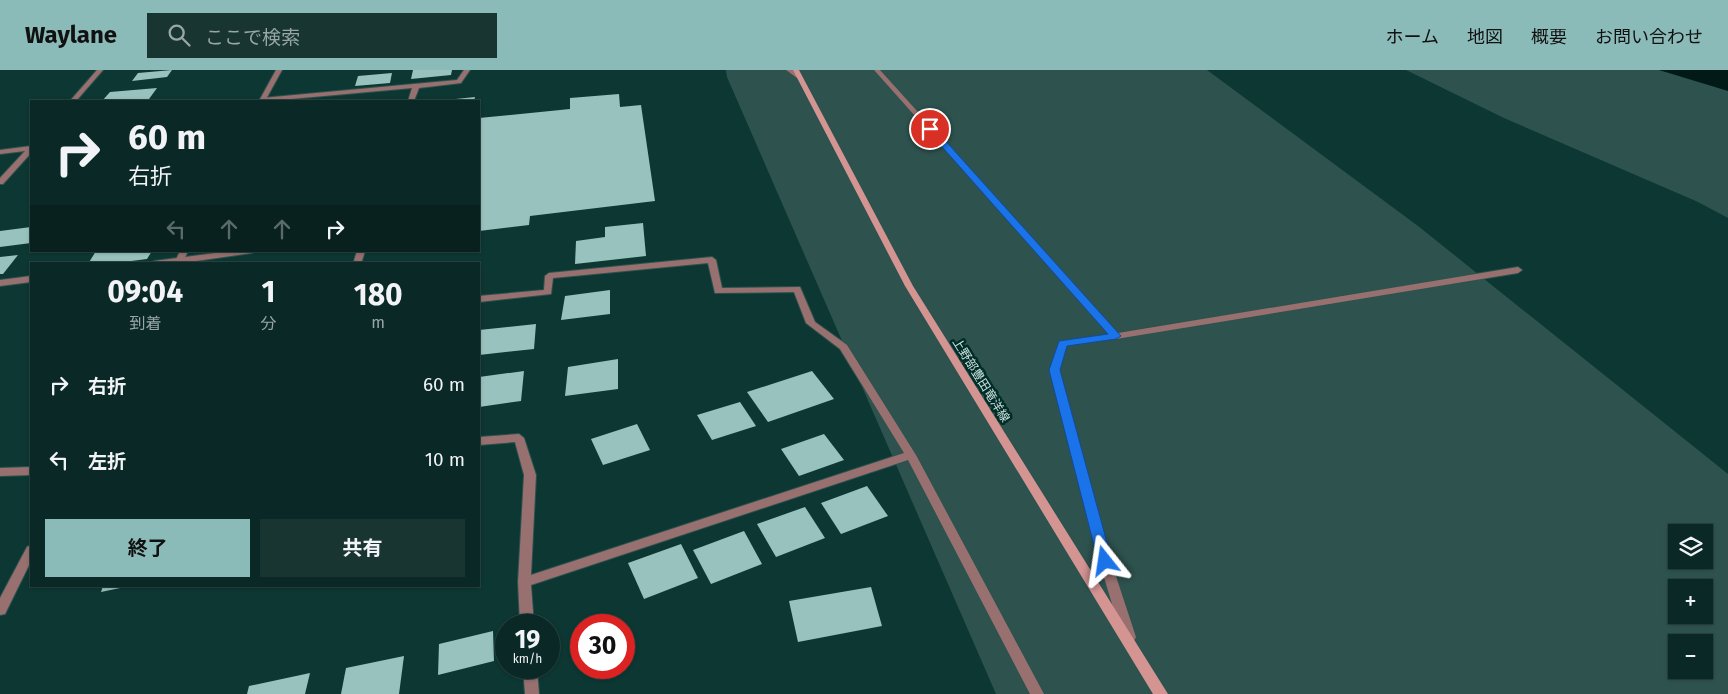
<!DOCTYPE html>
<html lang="ja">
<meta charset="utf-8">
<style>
body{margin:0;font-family:"Fira Sans","Noto Sans JP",sans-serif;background:#183532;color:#f1f3f6;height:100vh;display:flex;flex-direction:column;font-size:19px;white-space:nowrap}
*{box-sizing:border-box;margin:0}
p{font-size:16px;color:#99a6a7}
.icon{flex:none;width:28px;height:28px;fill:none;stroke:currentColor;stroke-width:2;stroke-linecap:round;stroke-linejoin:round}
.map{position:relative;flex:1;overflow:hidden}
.details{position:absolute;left:30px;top:192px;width:450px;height:325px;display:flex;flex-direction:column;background:#0a2926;border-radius:0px;box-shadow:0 1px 4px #0004,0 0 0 1px #2a4543}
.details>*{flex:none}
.top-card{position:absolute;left:30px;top:30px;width:450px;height:152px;border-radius:0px;box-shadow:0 1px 4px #0004,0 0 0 1px #2a4543;background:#0a2926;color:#f1f3f6;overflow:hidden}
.controls{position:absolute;left:1668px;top:454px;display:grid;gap:10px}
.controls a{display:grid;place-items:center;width:45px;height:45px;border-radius:0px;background:#0a2926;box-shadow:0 1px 4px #0004,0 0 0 1px #2a4543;font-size:25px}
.speed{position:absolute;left:495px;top:544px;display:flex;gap:10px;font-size:25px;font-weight:700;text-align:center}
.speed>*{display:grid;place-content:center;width:65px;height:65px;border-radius:50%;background:#0a2926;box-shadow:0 1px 4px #0004,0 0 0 1px #2a4543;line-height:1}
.speed small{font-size:12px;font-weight:400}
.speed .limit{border:8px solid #d22;background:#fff;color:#111}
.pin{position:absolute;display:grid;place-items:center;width:42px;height:42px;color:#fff;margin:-21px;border:2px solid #fff;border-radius:50%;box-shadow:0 1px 5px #0007}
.me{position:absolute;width:55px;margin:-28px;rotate:345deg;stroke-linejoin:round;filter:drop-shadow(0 0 4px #0008)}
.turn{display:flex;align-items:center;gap:18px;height:105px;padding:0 15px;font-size:22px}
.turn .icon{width:65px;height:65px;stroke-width:2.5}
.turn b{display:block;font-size:35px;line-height:42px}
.lanes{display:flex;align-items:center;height:48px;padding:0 15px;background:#0003;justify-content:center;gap:25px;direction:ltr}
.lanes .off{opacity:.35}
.eta{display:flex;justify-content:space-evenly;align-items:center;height:85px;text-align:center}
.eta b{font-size:30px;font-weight:700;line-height:35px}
.button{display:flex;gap:10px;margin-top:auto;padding:10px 15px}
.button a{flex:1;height:58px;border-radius:0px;background:#8bbbb9;color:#111;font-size:20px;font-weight:700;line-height:58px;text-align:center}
.button a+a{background:#183532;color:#f1f3f6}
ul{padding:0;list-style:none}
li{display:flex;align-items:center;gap:15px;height:75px;padding:0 15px}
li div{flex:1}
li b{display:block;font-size:19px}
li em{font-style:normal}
header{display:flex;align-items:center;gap:30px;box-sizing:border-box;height:70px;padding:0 25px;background:#8bbbb9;color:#111}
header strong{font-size:24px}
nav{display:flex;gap:28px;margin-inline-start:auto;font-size:18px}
.search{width:350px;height:45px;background:#183532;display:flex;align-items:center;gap:12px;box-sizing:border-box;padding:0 18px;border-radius:0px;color:#99a6a7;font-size:19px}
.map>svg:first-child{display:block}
.green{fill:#2e534f;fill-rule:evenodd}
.water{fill:#011a17}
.building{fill:#98c2bd}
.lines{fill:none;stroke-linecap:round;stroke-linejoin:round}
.service-casing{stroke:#2c534f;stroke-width:2}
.minor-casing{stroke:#2c534f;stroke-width:2}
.tertiary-casing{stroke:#2c534f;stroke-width:2}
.secondary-casing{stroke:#2c534f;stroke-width:2}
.service{fill:#98706f;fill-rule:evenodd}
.minor{fill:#98706f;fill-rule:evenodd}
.tertiary{fill:#98706f;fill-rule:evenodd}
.secondary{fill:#d49492;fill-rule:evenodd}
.route{fill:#1a73e8;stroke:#114b97}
.labels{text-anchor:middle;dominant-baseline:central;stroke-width:5;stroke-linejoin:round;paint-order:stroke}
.street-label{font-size:12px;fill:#cfe4e1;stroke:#012d29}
</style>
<header>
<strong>Waylane</strong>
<div class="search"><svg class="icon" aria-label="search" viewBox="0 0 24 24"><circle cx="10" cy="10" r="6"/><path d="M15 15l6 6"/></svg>ここで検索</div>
<nav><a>ホーム</a><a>地図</a><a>概要</a><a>お問い合わせ</a></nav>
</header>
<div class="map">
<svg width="1728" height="624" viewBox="0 0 1728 624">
<rect width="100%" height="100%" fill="#0d3733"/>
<g class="green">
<path d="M726,0H1207L1418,156L1728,404V624H996L727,7ZM1676,462H1704V490H1676ZM1676,518H1704V545H1676ZM1676,572H1704V600H1676Z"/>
<path d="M1406,0H1660L1728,20V148L1698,132L1504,48Z"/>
</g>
<path class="water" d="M1659,0H1728V21Z"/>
<g class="building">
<path d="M172,0L167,7L132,11L138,3Z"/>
<path d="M413,0H452L451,5L411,9Z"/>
<path d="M392,3L390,13L355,16L358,6Z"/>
<path d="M157,18L149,29L102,31L110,22Z"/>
<path d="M619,24L620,37L641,35L655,131L530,146L529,155L479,161V48L570,39V28Z"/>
<path d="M475,27L474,31H446V30Z"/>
<path d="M643,153L646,186L575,194L576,171L605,167V157Z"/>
<path d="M31,157V173L0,177V161Z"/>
<path d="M96,181H152L147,189L108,194H88Z"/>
<path d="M18,185L3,204H0V187Z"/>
<path d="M610,220V244L561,250L565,226Z"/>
<path d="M536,254L534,279L479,285V260Z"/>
<path d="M618,289V319L565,326L568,297Z"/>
<path d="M524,301L521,331L479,337V307Z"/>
<path d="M812,301L834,329L768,352L747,322Z"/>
<path d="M740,332L756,356L712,370L697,345Z"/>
<path d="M637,354L650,380L603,395L591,369Z"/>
<path d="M824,364L844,390L799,406L781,379Z"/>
<path d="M867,416L888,446L841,464L821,433Z"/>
<path d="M805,437L825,468L776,487L757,454Z"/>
<path d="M744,461L762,494L711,514L693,480Z"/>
<path d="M681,474L698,508L644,529L628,493Z"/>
<path d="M103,516H125V517L101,522Z"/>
<path d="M871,517L882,556L798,572L789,531Z"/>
<path d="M493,561L494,591L438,605L439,574Z"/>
<path d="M404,586L399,624H341L346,598Z"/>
<path d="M310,603L305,624H247L249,616Z"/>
</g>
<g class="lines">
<defs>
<path id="service" d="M874,0H880L1118,263L1518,197L1522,200L1518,203L1116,269L1113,268Z"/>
<g id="minor">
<path d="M97,0H103L76,31H70Z"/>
<path d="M464,0H470L461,13L419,18L414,31H408L412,18L269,31L259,30L262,28L457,10Z"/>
<path d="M786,0H793L802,7L797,8Z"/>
<path d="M31,76V83L3,114H0V108L25,81L0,84V80Z"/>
<path d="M231,181H256L252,183L175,194H150L154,191Z"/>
<path d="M357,181H365L361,194H353Z"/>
<path d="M712,187L716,190L722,218L800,217L815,252L847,275L916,385L1044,624H1030L908,390L531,515L534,555H520L518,512L524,405L515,372L479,375V367L519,364L524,368L536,405L531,505L904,383L840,279L806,253L794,222L715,223L708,193L553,208L551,224L479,232V226L544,220L545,206L549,203Z"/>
<path d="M31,206V212L0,216V210Z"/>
<path d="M1116,263L1119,264L1121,266L1119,268L1067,275L1060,300L1111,491L1136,567L1134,571L1129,573L1124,571L1122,567L1099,491L1050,300L1060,271Z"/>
<path d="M31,397V405L0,406V398Z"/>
<path d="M523,598H537L539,624H525Z"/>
</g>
<g id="tertiary">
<path d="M276,0H282L265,31H259Z"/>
<path d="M180,181H188L182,194H174Z"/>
<path d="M31,475V491L5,544L0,545V528L27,477Z"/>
</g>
<path id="secondary" d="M793,0H799L913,216L1168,624H1153L905,216Z"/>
</defs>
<use href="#service" class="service-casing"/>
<use href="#minor" class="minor-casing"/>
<use href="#tertiary" class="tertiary-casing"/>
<use href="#secondary" class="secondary-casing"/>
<use href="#service" class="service"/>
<use href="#minor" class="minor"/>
<use href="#tertiary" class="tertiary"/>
<use href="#secondary" class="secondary"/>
</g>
<path class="route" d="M928,57H933L1121,266L1116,269L1067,276L1060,300L1112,491L1110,495L1105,496L1100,495L1098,491L1049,300L1059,271L1108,264L928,61Z"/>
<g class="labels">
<g class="street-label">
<text transform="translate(981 310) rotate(58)">上野部豊田竜洋線</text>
</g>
</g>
</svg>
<div class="controls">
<a><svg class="icon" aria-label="layers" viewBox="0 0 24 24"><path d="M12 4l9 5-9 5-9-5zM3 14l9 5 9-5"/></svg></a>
<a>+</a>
<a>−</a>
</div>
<div class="speed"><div>19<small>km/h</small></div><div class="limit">30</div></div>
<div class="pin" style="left:930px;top:59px;background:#d93025"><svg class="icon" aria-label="arrive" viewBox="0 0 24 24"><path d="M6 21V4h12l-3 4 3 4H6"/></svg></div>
<svg class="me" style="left:1105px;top:491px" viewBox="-20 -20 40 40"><path d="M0-17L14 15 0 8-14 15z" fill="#1a73e8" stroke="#fff" stroke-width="4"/></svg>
<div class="top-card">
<div class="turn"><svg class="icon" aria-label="right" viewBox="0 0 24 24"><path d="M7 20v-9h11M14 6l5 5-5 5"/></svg><div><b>60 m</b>右折</div></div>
<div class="lanes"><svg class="icon off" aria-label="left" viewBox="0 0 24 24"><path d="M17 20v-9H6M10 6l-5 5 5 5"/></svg><svg class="icon off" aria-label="ahead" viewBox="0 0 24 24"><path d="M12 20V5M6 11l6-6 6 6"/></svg><svg class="icon off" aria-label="ahead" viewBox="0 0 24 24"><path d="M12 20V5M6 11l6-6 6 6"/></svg><svg class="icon" aria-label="right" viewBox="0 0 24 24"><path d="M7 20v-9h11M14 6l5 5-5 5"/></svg></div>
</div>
<section class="details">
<div class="eta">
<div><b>09:04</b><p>到着</p></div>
<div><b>1</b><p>分</p></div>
<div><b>180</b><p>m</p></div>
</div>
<ul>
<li><svg class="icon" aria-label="right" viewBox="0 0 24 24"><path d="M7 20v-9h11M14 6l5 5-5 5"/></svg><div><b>右折</b></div><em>60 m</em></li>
<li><svg class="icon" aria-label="left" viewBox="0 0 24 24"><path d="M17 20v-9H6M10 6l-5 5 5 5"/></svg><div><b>左折</b></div><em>10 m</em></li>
</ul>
<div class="button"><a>終了</a><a>共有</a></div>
</section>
</div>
